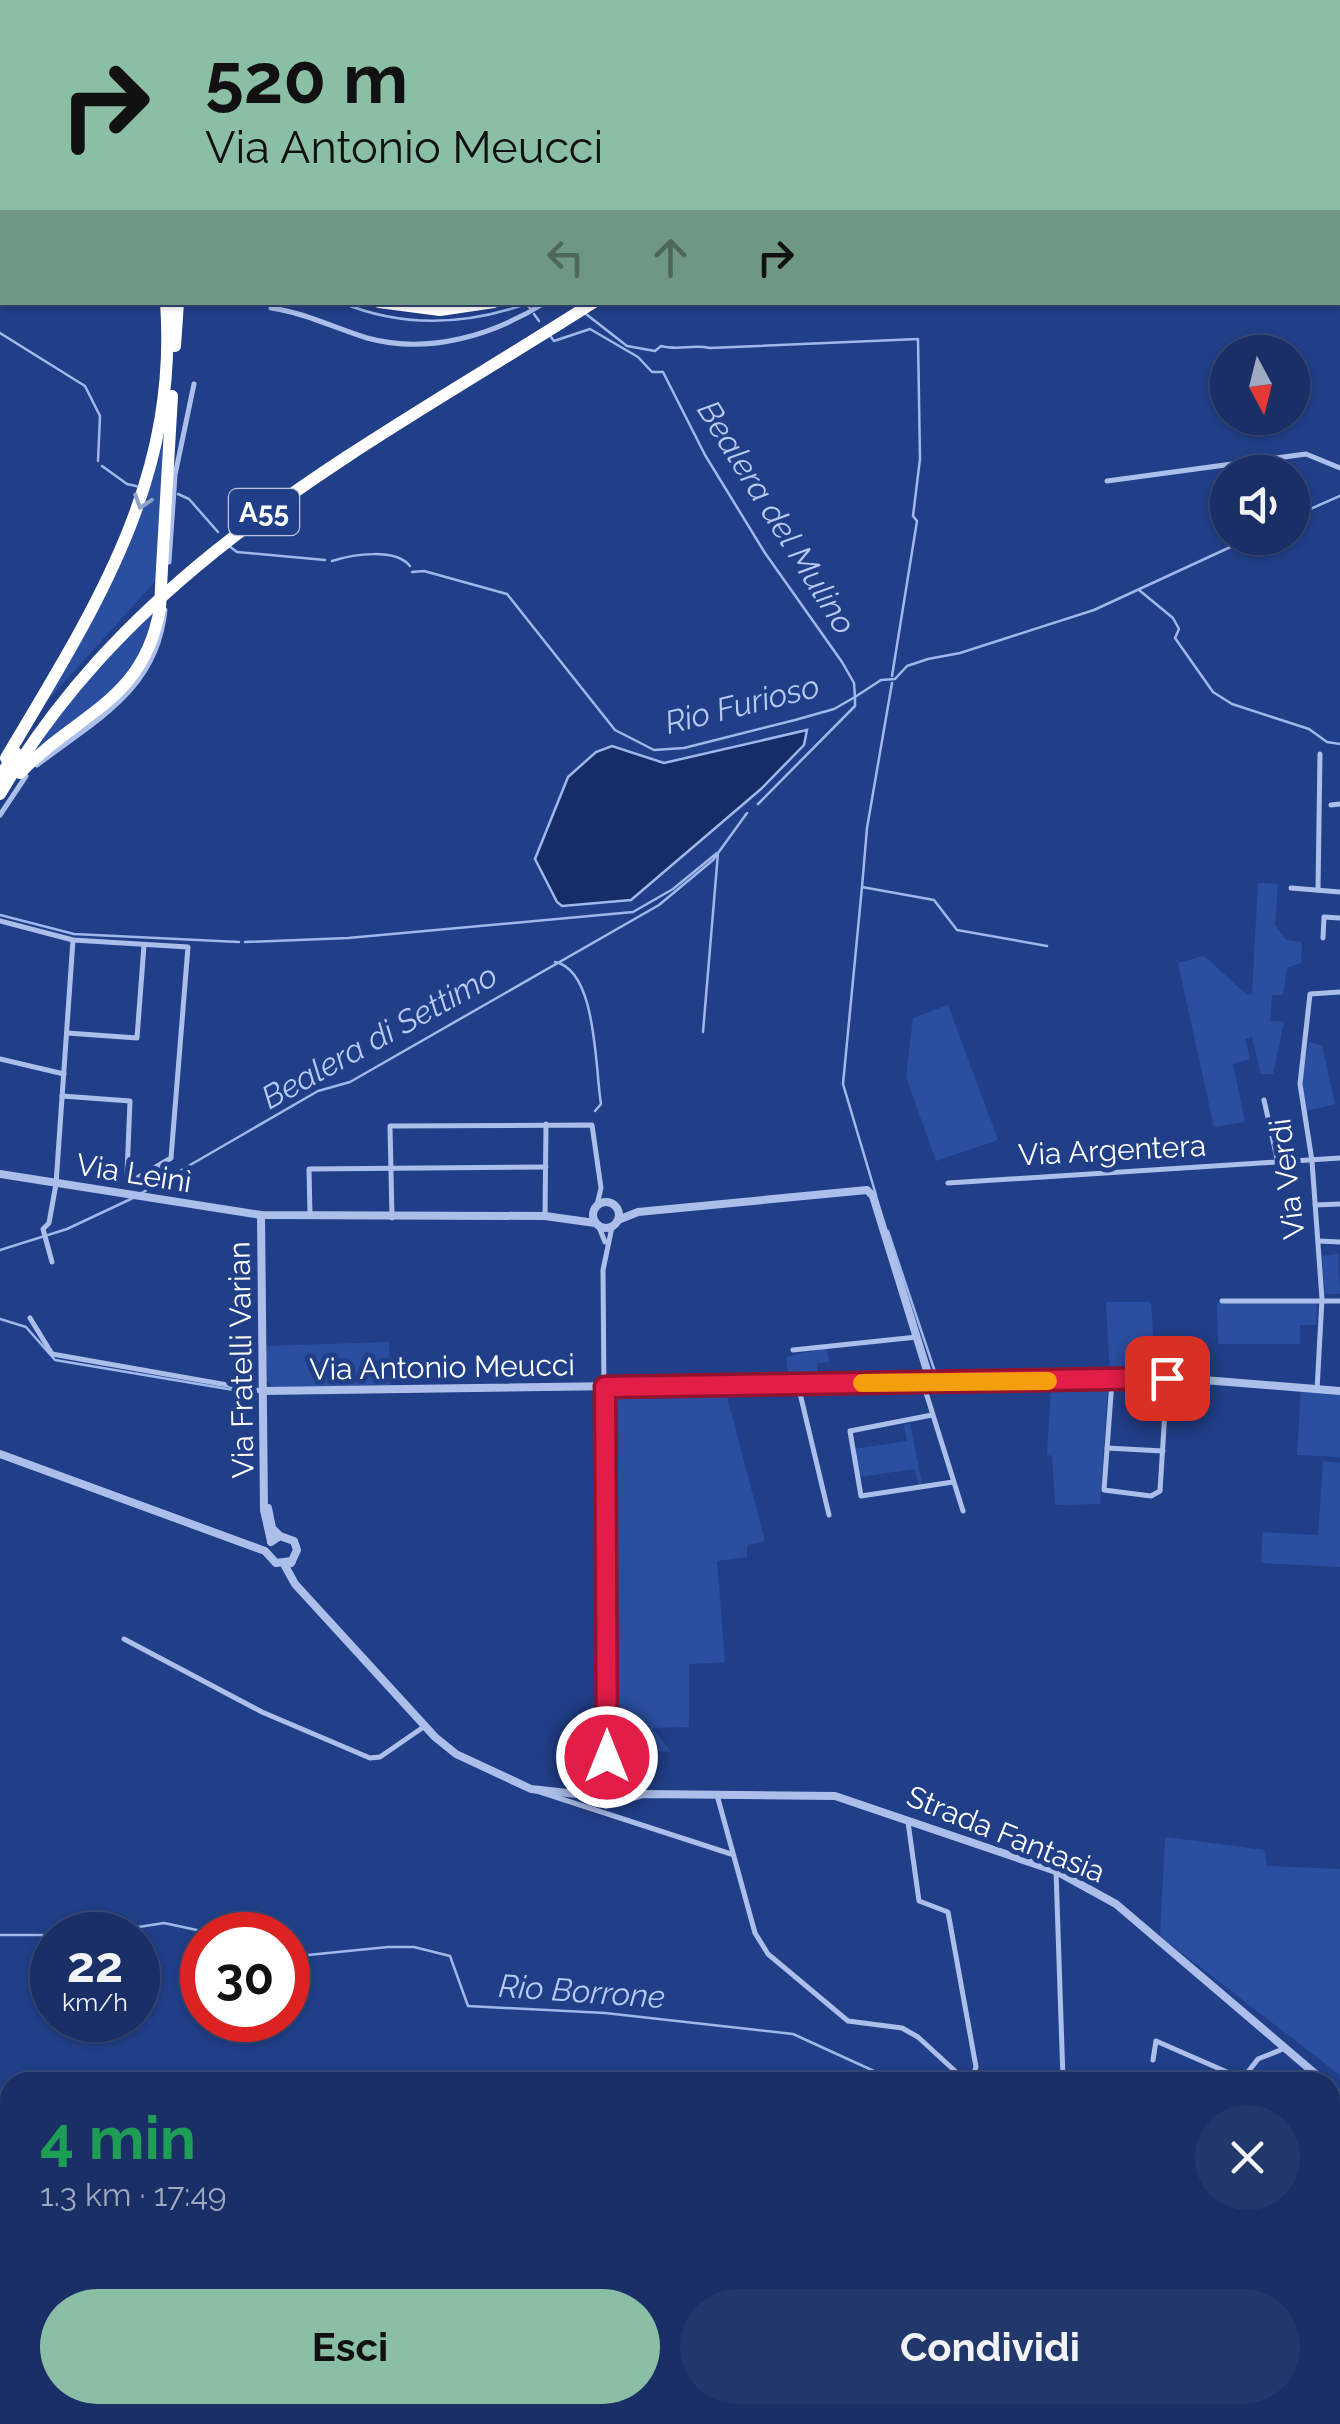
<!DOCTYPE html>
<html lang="it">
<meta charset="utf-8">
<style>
body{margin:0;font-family:Raleway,sans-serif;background:#22376c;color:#f1f3f6;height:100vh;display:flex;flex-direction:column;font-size:38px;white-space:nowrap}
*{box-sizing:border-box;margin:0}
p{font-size:32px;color:#9fa9bf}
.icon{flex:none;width:55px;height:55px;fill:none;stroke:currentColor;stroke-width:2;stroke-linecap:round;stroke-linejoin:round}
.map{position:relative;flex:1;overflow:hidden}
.details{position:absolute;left:0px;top:2072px;width:1340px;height:352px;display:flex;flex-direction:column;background:#192f66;border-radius:30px 30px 0 0;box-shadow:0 2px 8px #0004,0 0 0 2px #374a7a}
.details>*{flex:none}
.top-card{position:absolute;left:0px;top:0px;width:1340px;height:305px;box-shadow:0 2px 8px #0004,0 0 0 2px #374a7a;background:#8abfa5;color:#111;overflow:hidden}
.needle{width:65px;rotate:173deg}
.tools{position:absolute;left:1210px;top:335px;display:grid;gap:20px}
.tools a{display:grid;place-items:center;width:100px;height:100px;border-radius:50%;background:#192f66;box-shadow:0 2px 8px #0004,0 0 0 2px #374a7a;font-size:50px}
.speed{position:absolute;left:30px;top:1912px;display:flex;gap:20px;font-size:50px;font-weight:700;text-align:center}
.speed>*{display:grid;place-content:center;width:130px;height:130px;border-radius:50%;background:#192f66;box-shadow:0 2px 8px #0004,0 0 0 2px #374a7a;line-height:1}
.speed small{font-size:25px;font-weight:400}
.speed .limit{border:15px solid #d22;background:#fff;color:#111}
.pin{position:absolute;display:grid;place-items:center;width:85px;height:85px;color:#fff;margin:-42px;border-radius:20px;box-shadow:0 5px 15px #0006}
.me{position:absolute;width:110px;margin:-55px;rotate:0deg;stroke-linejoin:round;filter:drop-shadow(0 0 8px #0008)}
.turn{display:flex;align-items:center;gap:35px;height:210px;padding:0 40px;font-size:45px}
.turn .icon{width:130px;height:130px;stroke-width:2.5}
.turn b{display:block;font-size:70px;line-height:85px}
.lanes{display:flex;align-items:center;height:95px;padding:0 40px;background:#0003;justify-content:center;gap:50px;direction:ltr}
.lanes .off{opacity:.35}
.round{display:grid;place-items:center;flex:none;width:105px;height:105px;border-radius:52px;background:#22376c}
.head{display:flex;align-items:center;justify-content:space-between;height:170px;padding:0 40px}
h1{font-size:60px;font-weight:700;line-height:75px;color:#1e9e55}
.button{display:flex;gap:20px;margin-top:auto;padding:20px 40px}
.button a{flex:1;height:115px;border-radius:60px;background:#8abfa5;color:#111;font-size:40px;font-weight:700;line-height:115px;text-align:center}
.button a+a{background:#22376c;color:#f1f3f6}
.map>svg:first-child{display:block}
.green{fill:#2b4fa0}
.water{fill:#172d67;stroke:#9fb8eb;stroke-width:2.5}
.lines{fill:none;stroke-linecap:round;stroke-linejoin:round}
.stream{stroke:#9fb8eb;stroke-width:2.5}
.minor{stroke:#acbfea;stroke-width:5}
.tertiary{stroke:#acbfea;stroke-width:8}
.motorway{stroke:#fff;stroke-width:12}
.motorway-bridge{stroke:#fff;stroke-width:12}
.oneway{stroke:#909fc4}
.route-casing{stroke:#92132f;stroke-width:25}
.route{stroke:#e11d48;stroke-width:18}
.slow{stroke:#f59e0b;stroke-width:18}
.labels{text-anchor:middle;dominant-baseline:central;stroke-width:10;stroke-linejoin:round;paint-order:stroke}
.shield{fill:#213f88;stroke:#bcc5db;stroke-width:2.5}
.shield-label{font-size:28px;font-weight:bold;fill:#fff}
.street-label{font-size:30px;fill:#fff;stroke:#213f88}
.water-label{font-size:32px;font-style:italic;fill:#b7caf1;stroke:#213f88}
</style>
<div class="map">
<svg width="1340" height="2424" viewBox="0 0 1340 2424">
<rect width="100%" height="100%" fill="#213f88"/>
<g class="green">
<path d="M386,0H753L385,2Z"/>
<path d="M166,407L157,579L47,701L136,527L157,460Z"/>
<path d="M156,606L134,672L30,758L60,712Z"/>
<path d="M1258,883L1278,884L1275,925L1286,940L1302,942L1301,963L1287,968L1283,995H1272L1270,1021L1284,1022L1273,1074H1261L1252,1037L1245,1039L1250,1059L1233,1064L1245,1122L1214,1127L1178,963L1204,956L1247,995L1252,994Z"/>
<path d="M948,1005L998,1140L936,1161L906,1077L913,1018Z"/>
<path d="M1309,1042L1322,1046L1335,1104L1306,1111L1302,1078Z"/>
<path d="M1338,1245L1340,1294H1325L1322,1256L1338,1254Z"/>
<path d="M1317,1300L1316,1325H1300V1344H1218L1217,1303Z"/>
<path d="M1106,1302H1151L1156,1375H1110Z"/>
<path d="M389,1342L390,1385L273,1387L266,1380V1346Z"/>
<path d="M827,1348L829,1362L817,1363L818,1380L789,1381L786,1357Z"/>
<path d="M1108,1384L1100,1504L1055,1505L1052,1456L1047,1455L1051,1386Z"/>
<path d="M724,1385L765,1541L747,1545V1557L717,1561L725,1662L689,1664V1727L653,1728L671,1752L644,1750L642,1785L612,1782L605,1387Z"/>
<path d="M1301,1388L1340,1391V1457L1297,1455Z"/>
<path d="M910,1423L922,1484H919L914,1469L859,1477L853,1449L907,1441L904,1425Z"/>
<path d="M1323,1461L1340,1463V1567L1261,1563L1263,1532L1318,1535Z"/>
<path d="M1165,1837L1264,1850L1267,1866L1340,1869V2075L1160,1936Z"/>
</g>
<path class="water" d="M807,730L804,745L761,789L631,900L562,906L557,902L535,859L568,777L596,752L612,746L664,763Z"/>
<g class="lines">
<g class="stream">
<path d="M259,2V0"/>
<path d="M667,2L668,0"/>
<path d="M0,105L2,108"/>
<path d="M340,302C402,328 463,326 526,304L530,308"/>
<path d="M534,314L539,321"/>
<path d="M586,314L627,346L655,351L661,346C679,351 692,344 710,348L918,339L920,459L913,516L917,521L892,676"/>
<path d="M0,333L85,386L100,416L98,461"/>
<path d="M102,466L127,484L140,487"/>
<path d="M178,494L189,499L218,532"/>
<path d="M1292,517L1340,496"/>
<path d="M229,546L237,552L325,560"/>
<path d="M332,561C354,554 395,548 410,566"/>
<path d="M412,572L424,571L507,594L615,730L654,750L684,748L795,720L834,709L855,697L854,683L842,662L765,553L705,455L663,372H652L638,357L590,329L554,341L551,337"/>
<path d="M1139,590L1173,618L1179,629L1175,638L1213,692L1232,704L1309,729L1327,742L1340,744"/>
<path d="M892,683L867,828L862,887L934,900L957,930L1047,946"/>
<path d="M758,804L855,706V697L881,680L895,679L907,666L928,659L960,653L1094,610L1250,538"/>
<path d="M862,887L843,1084L876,1195"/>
<path d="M0,915L74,934L239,942"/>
<path d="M245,942L348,938L633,912L673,889L717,853"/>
<path d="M555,962C597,970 595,1068 601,1104L595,1111"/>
<path d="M703,1032L718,853"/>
<path d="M140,1194L318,1091L350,1082L659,905L713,860L747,813"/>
<path d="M888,1231L935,1372"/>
<path d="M0,1250L67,1229L133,1198"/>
<path d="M0,1319L26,1327L55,1360L240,1391"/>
<path d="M0,1935H85"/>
<path d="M88,1935L164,1923L220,1935"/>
<path d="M288,1957L388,1947H414L450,1956L468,2006L605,2013L793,2034L898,2082"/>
<path d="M1330,2325L1340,2330"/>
<path d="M0,2386L10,2389"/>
<path d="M201,2415L240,2424"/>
</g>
<g class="minor">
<path d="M271,308C306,313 334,328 367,338C429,355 494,335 546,302"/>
<path d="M1107,481L1306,454L1340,468"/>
<path d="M169,562L175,475L194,384"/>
<path d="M37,765C95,720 157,691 165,610"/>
<path d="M1331,805L1340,804"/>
<path d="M0,815L26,776"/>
<path d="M1291,888L1340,892"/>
<path d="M1318,890L1320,754"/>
<path d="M0,921L73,940L188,947L171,1158L132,1181L127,1174L130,1101L62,1096"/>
<path d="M1323,938L1324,917L1340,918"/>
<path d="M67,1033L137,1038L144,945"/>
<path d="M0,1059L64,1074"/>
<path d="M1264,1100L1278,1163"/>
<path d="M948,1183L1340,1158"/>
<path d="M1315,1205L1340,1204"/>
<path d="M310,1214L309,1169L546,1167"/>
<path d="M545,1216L546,1124"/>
<path d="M392,1218L390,1126L592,1125L601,1188L597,1205"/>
<path d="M599,1227L605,1242"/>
<path d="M1318,1241L1340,1242"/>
<path d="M52,1262L43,1229L49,1223L56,1184L73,940"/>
<path d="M1222,1301H1340"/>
<path d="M30,1318L52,1354L262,1391"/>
<path d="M793,1350L917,1337"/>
<path d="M1112,1381L1104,1490L1151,1496L1160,1491L1167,1378"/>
<path d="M923,1383L963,1511"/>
<path d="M798,1385L829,1515"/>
<path d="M1317,1390L1322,1299L1312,1161L1300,1084L1310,994L1340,992"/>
<path d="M932,1415L850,1431L861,1496L953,1482"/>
<path d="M1107,1448L1163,1451"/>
<path d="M124,1639L262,1712L370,1758L380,1757L425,1726"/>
<path d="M612,1782L607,1757L603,1270L612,1227"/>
<path d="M601,1783L606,1760"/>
<path d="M537,1791L731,1854"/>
<path d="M717,1795L755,1933L768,1954L848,2021L902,2028L918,2037L967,2082"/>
<path d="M908,1822L919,1901L948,1912L976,2067L971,2082"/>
<path d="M1056,1871L1063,2079"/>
<path d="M1153,2060L1156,2041L1243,2079"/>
<path d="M1240,2082L1258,2059L1283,2049"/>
<path d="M1330,2227L1340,2229"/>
<path d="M966,2415V2424"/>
<path d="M1126,2415L1127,2424"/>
</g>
<g class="tertiary">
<path d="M0,1174L261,1215L545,1216L595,1223"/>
<circle cx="606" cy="1215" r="13"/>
<path d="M261,1215L264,1510L271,1541"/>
<path d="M618,1220L638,1212L867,1190L873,1196L930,1380"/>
<path d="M262,1391L1179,1378L1340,1391"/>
<path d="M0,1454L265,1551L276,1563L292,1561"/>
<path d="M268,1508L272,1528L280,1536"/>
<path d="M271,1542L280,1536L294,1541L297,1550L291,1563"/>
<path d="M284,1564L295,1584L435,1737L456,1754L531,1789L586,1795L606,1805L643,1794L835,1796L1056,1871L1116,1904L1325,2082"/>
<path d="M580,1792L609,1781L634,1792"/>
<path d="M1330,2087L1340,2097"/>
</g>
<g class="motorway">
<path d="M79,0L81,2"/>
<path d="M96,0L99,2"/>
<path d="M16,2L18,0"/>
<path d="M170,2L172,0"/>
<path d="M198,2V0"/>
<path d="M239,2L240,0"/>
<path d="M773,2L776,0"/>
<path d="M828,2L830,0"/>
<path d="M839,2L843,0"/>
<path d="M887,2L890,0"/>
<path d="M970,2L978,0"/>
<path d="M1017,2L1018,0"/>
<path d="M1048,2L1052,0"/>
<path d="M1064,2L1067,0"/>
<path d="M0,5L5,0"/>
<path d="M0,17L2,14"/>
<path d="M0,46L2,45"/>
<path d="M0,66L2,68"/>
<path d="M0,78L2,81"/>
<path d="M1338,209L1340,208"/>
<path d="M379,302L440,310L494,302"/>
<path d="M175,346L178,302"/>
<path d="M162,568L172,396"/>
<path d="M6,758C93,611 179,482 166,302"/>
<path d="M20,773C77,713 144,702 160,608"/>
<path d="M0,776L16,753"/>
<path d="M0,794C138,558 371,445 594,302"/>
</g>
<path class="motorway-bridge" d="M160,608L162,568"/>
</g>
<defs><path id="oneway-chevron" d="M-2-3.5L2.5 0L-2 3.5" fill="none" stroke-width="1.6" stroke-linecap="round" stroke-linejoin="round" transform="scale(2.5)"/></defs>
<use class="oneway" href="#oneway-chevron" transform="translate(142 502) rotate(108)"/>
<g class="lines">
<defs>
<path id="route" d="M607,1757L605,1387L1167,1378"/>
</defs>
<use href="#route" class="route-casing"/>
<use href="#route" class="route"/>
<path class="slow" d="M862,1383L1048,1381"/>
</g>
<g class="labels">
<rect class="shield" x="229" y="489" width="70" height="46" rx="8"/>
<g class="shield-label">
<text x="264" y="512">A55</text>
</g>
<g class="street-label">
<text transform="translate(1112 1150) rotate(-3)">Via Argentera</text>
<text transform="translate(134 1173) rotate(9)">Via Leinì</text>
<text transform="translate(1287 1179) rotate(-97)">Via Verdi</text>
<text transform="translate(241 1360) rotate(-91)">Via Fratelli Varian</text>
<text transform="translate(442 1367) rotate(-1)">Via Antonio Meucci</text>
<text transform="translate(1006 1834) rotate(22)">Strada Fantasia</text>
</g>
<g class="water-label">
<text transform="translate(777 517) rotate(58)">Bealera del Mulino</text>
<text transform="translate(742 704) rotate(-14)">Rio Furioso</text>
<text transform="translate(379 1036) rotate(-29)">Bealera di Settimo</text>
<text transform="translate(582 1991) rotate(4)">Rio Borrone</text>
</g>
</g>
</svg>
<div class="tools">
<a><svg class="needle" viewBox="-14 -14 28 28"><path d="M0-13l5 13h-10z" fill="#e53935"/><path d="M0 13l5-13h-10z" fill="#9fa9bf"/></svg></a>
<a><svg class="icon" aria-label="sound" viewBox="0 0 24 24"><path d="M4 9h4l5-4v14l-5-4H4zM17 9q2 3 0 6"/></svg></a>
</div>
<div class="speed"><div>22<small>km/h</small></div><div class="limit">30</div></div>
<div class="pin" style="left:1167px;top:1378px;background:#d93025"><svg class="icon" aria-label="arrive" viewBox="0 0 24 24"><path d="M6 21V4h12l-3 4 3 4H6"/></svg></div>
<svg class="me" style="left:607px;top:1757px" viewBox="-20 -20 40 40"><circle r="17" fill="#e11d48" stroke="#fff" stroke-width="3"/><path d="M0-11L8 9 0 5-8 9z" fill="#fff"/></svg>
<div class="top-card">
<div class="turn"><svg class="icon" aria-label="right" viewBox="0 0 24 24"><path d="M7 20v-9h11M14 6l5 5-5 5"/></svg><div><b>520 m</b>Via Antonio Meucci</div></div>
<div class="lanes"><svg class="icon off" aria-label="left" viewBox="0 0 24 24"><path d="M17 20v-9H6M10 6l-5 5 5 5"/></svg><svg class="icon off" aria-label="ahead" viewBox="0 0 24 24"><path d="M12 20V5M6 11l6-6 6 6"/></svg><svg class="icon" aria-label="right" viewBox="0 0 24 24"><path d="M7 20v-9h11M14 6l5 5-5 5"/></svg></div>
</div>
<section class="details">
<div class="head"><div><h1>4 min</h1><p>1.3 km · 17:49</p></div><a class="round"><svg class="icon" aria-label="close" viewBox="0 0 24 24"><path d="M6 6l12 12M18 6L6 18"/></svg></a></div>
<div class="button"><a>Esci</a><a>Condividi</a></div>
</section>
</div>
